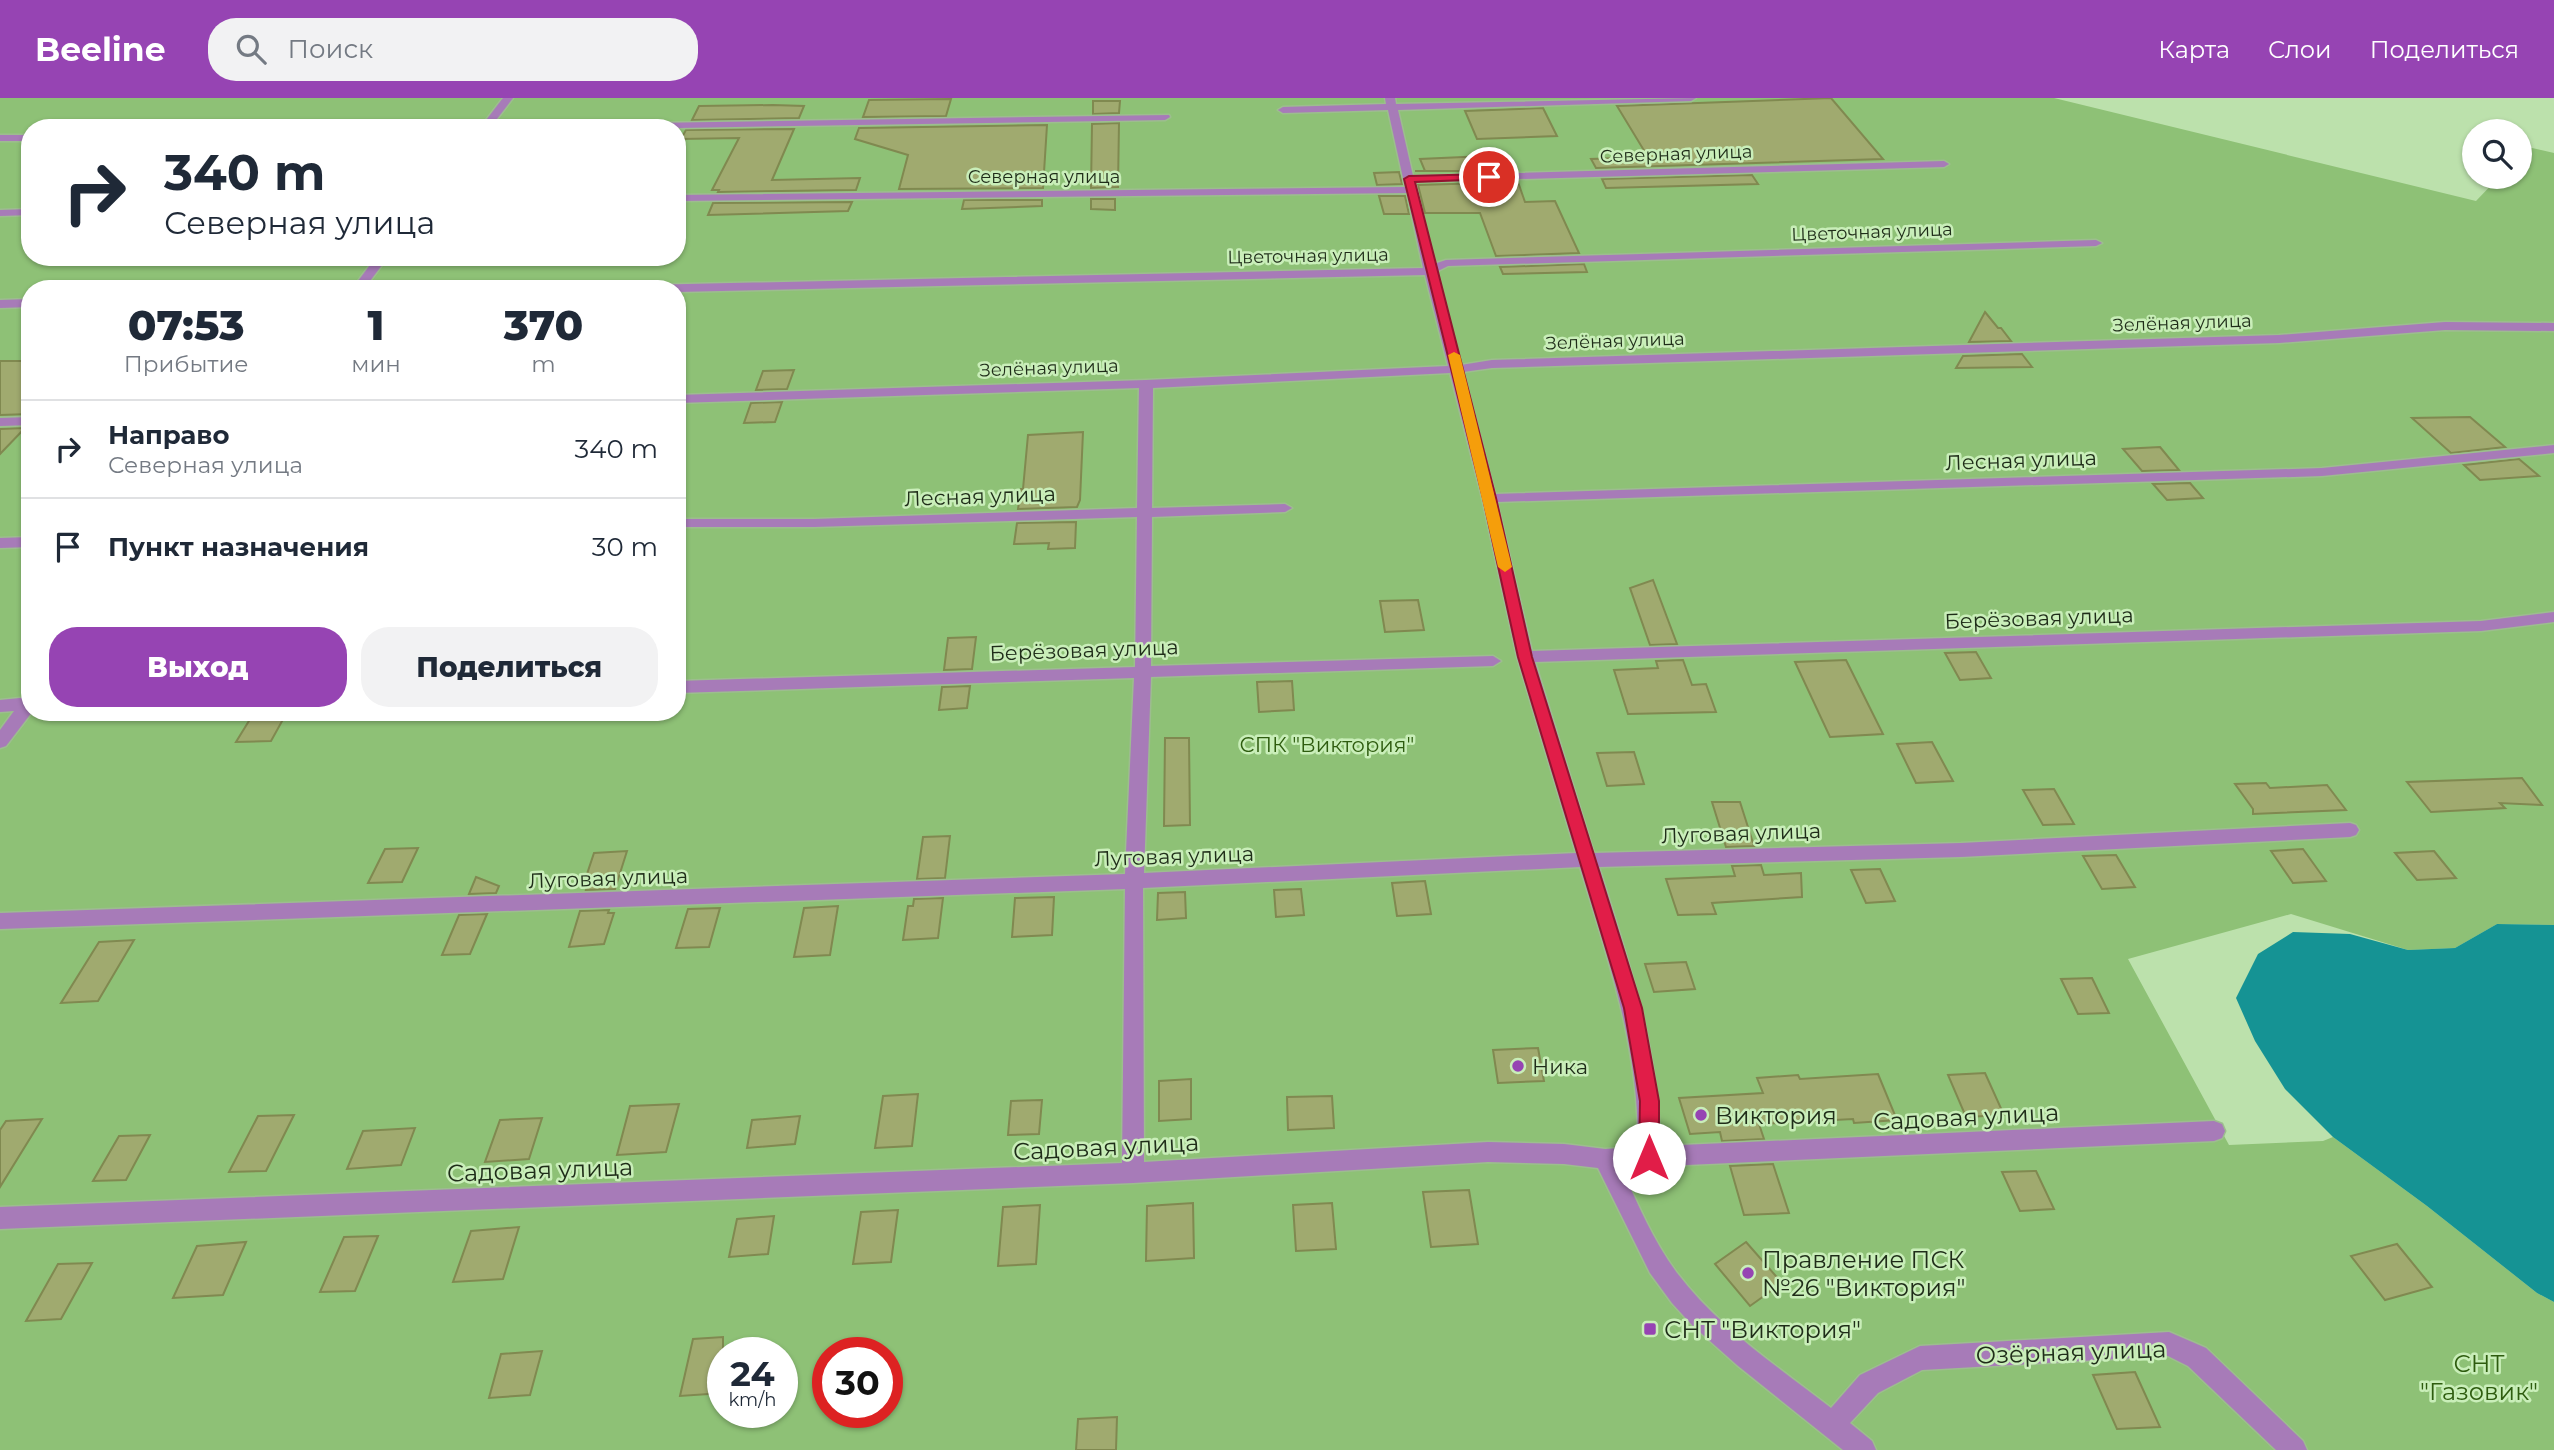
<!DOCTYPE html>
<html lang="ru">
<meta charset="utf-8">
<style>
body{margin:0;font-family:Montserrat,sans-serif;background:#f2f2f3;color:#1f2937;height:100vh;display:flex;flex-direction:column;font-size:26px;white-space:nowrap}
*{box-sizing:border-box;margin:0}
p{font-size:23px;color:#747a83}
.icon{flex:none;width:38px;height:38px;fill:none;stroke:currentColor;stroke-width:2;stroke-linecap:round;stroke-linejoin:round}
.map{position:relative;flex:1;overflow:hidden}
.sheet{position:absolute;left:21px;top:182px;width:665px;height:441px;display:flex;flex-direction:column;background:#fff;border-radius:28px;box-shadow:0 2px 5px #0004}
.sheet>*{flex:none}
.guide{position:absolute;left:21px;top:21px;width:665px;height:147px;border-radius:28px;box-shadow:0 2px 5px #0004;background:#fff;color:#1f2937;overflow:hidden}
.controls{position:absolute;left:2462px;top:21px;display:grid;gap:14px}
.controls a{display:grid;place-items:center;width:70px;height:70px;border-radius:50%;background:#fff;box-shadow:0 2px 5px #0004;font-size:35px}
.speed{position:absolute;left:707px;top:1239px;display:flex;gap:14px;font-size:35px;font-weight:700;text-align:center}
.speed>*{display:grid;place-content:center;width:91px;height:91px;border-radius:50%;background:#fff;box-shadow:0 2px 5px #0004;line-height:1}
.speed small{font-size:18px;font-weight:400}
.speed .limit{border:10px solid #d22;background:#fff;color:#111}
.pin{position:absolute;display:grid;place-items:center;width:60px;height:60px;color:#fff;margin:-30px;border:4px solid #fff;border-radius:50%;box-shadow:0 2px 7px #0007}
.me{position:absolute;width:77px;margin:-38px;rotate:0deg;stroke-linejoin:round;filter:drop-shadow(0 0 5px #0008)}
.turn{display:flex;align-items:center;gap:24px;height:147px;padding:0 28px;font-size:32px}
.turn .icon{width:91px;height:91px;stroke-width:2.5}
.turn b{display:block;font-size:49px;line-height:60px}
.eta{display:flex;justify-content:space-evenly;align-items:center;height:119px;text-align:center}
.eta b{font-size:42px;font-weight:800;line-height:49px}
.cta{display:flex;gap:14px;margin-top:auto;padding:14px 28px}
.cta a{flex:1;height:80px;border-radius:28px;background:#9644b3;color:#fff;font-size:28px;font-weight:800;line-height:80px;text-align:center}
.cta a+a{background:#f2f2f3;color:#1f2937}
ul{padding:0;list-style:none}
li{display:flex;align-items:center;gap:21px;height:98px;padding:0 28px;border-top:2px solid #e0e1e3}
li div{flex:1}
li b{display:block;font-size:26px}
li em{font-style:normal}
header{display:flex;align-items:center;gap:42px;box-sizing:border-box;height:98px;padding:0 35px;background:#9644b3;color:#fff}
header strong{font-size:33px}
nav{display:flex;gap:38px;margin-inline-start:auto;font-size:24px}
.search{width:490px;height:63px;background:#f2f2f3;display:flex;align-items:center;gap:18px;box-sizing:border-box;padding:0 24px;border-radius:28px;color:#747a83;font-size:26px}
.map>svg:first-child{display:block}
.green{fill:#8ec176;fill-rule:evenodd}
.water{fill:#159394}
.building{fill:#a0aa6f;stroke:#808950;stroke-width:2}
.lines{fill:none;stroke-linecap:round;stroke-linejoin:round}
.minor-casing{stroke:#9dbd8f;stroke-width:3}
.minor{fill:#a77bb8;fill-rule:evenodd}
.route{fill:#e11d48;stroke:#92132f;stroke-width:2}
.slow{fill:#f59e0b}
.poi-dot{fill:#9644b3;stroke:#c9eeb9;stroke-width:2.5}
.labels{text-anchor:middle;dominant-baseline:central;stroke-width:5;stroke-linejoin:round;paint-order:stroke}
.far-street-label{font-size:18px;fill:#1f2d19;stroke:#c9eeb9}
.street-label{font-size:21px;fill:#1f2d19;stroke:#c9eeb9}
.park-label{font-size:21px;fill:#2e5c0f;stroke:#c9eeb9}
.poi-label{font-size:21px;fill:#1f2d19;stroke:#c9eeb9;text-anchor:start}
.near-poi-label{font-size:24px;fill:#1f2d19;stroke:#c9eeb9;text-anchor:start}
.near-street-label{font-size:24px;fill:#1f2d19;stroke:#c9eeb9}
.near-park-label{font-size:24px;fill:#2e5c0f;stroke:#c9eeb9}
</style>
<header>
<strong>Beeline</strong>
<div class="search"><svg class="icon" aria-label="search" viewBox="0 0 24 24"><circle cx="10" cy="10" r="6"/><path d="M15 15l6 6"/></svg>Поиск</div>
<nav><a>Карта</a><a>Слои</a><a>Поделиться</a></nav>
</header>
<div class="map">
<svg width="2554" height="1352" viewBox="0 0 2554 1352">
<rect width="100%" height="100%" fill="#bce1ac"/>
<path class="green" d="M0,0H2054L2476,103L2499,79H2520V57L2528,49L2554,55V827L2497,826L2455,850L2408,852L2291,816L2128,861L2229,1047L2323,1043L2333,1039L2427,1108L2537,1195L2554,1204V1352H0ZM30,30H677V159H30ZM30,191H677V614H30ZM723,1255H782V1314H723ZM828,1255H887V1314H828Z"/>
<path class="water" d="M2497,826L2554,827V1204L2537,1195L2427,1108L2333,1039L2285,991L2255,943L2236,900L2258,856L2293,834L2350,836L2408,852L2455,850Z"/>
<g class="building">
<path d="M1831,0L1883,61L1596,70L1591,61L1648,59L1617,8Z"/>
<path d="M951,1L946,18L863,19L869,2Z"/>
<path d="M1093,3H1120L1119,15L1093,16Z"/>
<path d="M699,8L773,7L804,8L799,20L692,22Z"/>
<path d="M1543,10L1557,38L1477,41L1465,13Z"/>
<path d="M1119,25L1118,89L1091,90L1092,26Z"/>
<path d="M1047,27L1043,90L899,91L908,57L855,41L859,30Z"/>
<path d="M794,31L772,82L860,80L856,92L718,94L719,92H712L739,40L681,41L686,32Z"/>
<path d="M1508,57L1513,73H1415H1425L1420,61Z"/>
<path d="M1399,74L1402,86L1377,87L1374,75Z"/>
<path d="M1752,77L1758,86L1606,90L1602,81Z"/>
<path d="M1518,84L1525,104L1555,103L1579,155L1496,158L1480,115H1425L1418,87Z"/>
<path d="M1379,98H1405L1409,116H1384Z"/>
<path d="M1091,101H1115V112L1091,111Z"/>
<path d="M964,102H1042V108L962,111Z"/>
<path d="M852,104L848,113L708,117L713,105Z"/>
<path d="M1584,166L1587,174L1503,176L1500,169Z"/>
<path d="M1985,214L1998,230H2001L2011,243L1969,244Z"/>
<path d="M2022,256L2032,269L1956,270L1963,258Z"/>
<path d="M0,263H30V316L0,317Z"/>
<path d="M794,272L787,291L756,292L763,273Z"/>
<path d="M782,304L775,324L744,325L751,305Z"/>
<path d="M2470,319L2505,349L2451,355L2412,320Z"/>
<path d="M25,330L0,356V331Z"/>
<path d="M1083,334L1080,402L1077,409L1018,411L1021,391H1023L1028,337Z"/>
<path d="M2160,349L2179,372L2142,373L2123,351Z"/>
<path d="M2519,361L2539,378L2480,382L2464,367Z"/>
<path d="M2190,385L2203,400L2167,402L2153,386Z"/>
<path d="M1076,424L1075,450L1048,451L1049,445L1014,446L1017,425Z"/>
<path d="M1653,482L1677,546L1650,547L1630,490Z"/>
<path d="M1418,502L1424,532L1385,534L1380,503Z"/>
<path d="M976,539L972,571L944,572L948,540Z"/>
<path d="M1976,554L1991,580L1960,582L1945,555Z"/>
<path d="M1683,562L1692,587L1706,586L1716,614L1628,616L1614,572L1658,570L1656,563Z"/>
<path d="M1846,562L1883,636L1830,639L1795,564Z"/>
<path d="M1292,583L1294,612L1259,614L1257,584Z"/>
<path d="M970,588L967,610L939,612L942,589Z"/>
<path d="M286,616L271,643L236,644L252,618Z"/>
<path d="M1165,640H1189L1190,727L1164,728Z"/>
<path d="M1932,644L1953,683L1916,685L1897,646Z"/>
<path d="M1634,654L1644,686L1607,688L1597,655Z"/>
<path d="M2522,680L2542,707L2500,705L2505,710L2431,714L2407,684Z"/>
<path d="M2266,685L2270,690L2327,687L2346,712L2253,716V711L2235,686Z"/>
<path d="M2054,691L2074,726L2043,727L2023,692Z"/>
<path d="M1712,704H1740L1754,748L1726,749Z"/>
<path d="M950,738L945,780L917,781L923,739Z"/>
<path d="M418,750L402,784L368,785L385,751Z"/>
<path d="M2303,751L2326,783L2293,785L2271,753Z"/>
<path d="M627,753L615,791L586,792L590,781L585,782L594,755Z"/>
<path d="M2434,753L2456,780L2417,782L2395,755Z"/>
<path d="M2116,757L2135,789L2102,791L2083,758Z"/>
<path d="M1761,767L1764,777L1801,775L1802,799L1712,805L1716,816L1678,817L1666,781L1735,778L1732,768Z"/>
<path d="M1880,771L1895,803L1866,805L1851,772Z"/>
<path d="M476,779L499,788L496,795L469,796Z"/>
<path d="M1425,783L1431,816L1397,818L1392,785Z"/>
<path d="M1301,791L1304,817L1276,819L1274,792Z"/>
<path d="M1185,794L1186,820L1157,822L1158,795Z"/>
<path d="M1054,799L1052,837L1012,839L1015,800Z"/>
<path d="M943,800L938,840L903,842L908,808H913L914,801Z"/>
<path d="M838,808L830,857L794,859L804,810Z"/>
<path d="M720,810L709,849L676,850L688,811Z"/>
<path d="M609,812L608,815H614L604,846L569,849L580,813Z"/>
<path d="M487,816L470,856L442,857L459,817Z"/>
<path d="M134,842L98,903L61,905L99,844Z"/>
<path d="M1686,864L1695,891L1654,894L1645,866Z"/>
<path d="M2092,880L2109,915L2078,916L2061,881Z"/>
<path d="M1538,950L1544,983L1498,985L1493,952Z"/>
<path d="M1985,975L2004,1017L1966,1019L1948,977Z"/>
<path d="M1878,976L1897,1022L1854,1025L1853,1021L1759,1026L1764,1041L1722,1043L1720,1034L1690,1036L1679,1000L1763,995L1757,980L1798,977L1800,981Z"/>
<path d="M1191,981V1021L1159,1023V983Z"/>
<path d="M918,996L912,1048L875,1050L883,998Z"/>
<path d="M1332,998L1334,1030L1288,1032L1287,999Z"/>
<path d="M1042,1002L1039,1036L1008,1037L1011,1003Z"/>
<path d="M679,1006L666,1054L617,1057L630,1008Z"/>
<path d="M294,1017L266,1073L229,1074L258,1018Z"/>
<path d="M800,1018L795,1046L747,1050L752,1022Z"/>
<path d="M542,1020L529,1061L485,1064L500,1022Z"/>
<path d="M42,1021L0,1089V1032L6,1023Z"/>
<path d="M415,1030L401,1067L347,1071L363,1033Z"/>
<path d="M150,1037L126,1082L93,1083L119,1038Z"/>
<path d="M1773,1066L1789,1115L1744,1117L1730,1068Z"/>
<path d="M2036,1073L2054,1111L2020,1113L2002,1074Z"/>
<path d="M1469,1092L1478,1146L1431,1149L1423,1094Z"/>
<path d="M1193,1105L1194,1160L1146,1163L1147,1108Z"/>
<path d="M1332,1105L1336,1151L1296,1153L1293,1107Z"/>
<path d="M1040,1107L1036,1166L998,1168L1003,1109Z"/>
<path d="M898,1112L891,1164L853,1166L861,1114Z"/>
<path d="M774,1118L768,1156L729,1159L737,1121Z"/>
<path d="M519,1129L503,1181L453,1184L471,1133Z"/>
<path d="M378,1138L355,1193L320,1194L344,1139Z"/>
<path d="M246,1144L223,1197L173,1200L197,1148Z"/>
<path d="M1746,1144L1782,1185L1750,1208L1715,1166Z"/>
<path d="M2397,1146L2432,1189L2385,1202L2351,1158Z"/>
<path d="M92,1165L61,1221L26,1223L58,1166Z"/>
<path d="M723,1239V1295L680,1298L693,1241Z"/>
<path d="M542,1253L530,1297L489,1300L501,1256Z"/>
<path d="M2135,1274L2160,1329L2117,1331L2093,1277Z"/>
<path d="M1117,1319L1116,1352H1076L1078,1321Z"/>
</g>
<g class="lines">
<defs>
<g id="minor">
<path d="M503,0H513L490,30H480Z"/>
<path d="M1385,0H1395L1396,6L1696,0L1691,3L1398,12L1413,78L1944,63L1949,66L1944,69L1415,84L1434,166L1446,162L2096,142L2102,145L2096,148L1448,168L1436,174L1461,267L1492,262L2279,237L2445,224L2554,225V233L2445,232L2279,245L1492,270L1463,274L1495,396L2322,370L2554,347V355L2322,378L1497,404L1532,553L2481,523L2554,514V524L2481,533L1535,564L1594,755L1961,745L2350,725L2356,727L2359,732L2356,737L2350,739L1961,759L1599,769C1628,862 1659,950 1660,1048L2214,1023L2222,1026L2225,1033L2222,1040L2214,1043L1621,1070C1638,1106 1653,1143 1677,1175C1718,1229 1778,1269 1831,1310L1860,1277L1920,1248L2169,1234L2206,1250L2303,1343L2307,1352H2276L2188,1268L2168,1258L1922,1272L1878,1295L1850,1325L1872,1343L1876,1352H1843L1737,1267L1692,1227L1672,1205L1650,1175L1598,1070L1564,1066L1488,1064L1133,1085L0,1131V1109L1122,1065L1125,791L0,831V815L1125,776L1134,580L677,595V583L1135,569L1137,419L814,429H677V421H814L1137,410L1139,290L677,305V297L1146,282L1448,268L1425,177L677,194V191H637L643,187L1423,170L1407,95L677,103V97L1405,89L1388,12L1283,15L1278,12L1283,9L1386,6ZM1450,275L1482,400L1517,559L1576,755L1144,775L1151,579L1493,568L1501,563L1493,558L1151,568L1152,419L1285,414L1292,410L1285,406L1152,410L1153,290ZM1580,769C1609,864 1639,949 1638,1049L1605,1051L1564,1046L1488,1044L1144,1064L1143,790Z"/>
<path d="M1169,17L1170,19L1165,22L677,30H512L517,27Z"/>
<rect x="0" y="37" width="30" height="6"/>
<path d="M30,111V117L0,118V112Z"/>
<path d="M376,159H388L364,191H352Z"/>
<path d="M30,201V209L0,210V202Z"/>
<path d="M30,319V327L0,328V320Z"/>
<path d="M30,439V449L0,450V440Z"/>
<path d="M30,599V614H32L6,648L0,650V632L14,613L0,614V602Z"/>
</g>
</defs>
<use href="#minor" class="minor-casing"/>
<use href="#minor" class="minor"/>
</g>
<path class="route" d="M1489,76L1493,77V81L1415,84L1496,400L1532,559L1642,910L1659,1003V1060L1656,1066L1649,1069L1642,1066L1639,1060L1640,1003L1624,910L1518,559L1483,400L1404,81L1409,78Z"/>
<path class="slow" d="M1454,254L1460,257L1512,469L1505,474L1498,469L1448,257Z"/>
<g class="poi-dot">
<circle cx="1518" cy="968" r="7"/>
<circle cx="1701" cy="1017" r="7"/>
<circle cx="1748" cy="1175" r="7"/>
<rect x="1643" y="1224" width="14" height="14" rx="3.5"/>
</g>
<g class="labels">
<g class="far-street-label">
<text transform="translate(1676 56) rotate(-2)">Северная улица</text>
<text x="1044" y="79">Северная улица</text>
<text transform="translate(1872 134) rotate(-2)">Цветочная улица</text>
<text transform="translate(1308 158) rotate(-1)">Цветочная улица</text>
<text transform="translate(2182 225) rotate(-2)">Зелёная улица</text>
<text transform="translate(1615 243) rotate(-2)">Зелёная улица</text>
<text transform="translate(1049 270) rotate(-2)">Зелёная улица</text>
</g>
<g class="street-label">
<text transform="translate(2021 362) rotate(-2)">Лесная улица</text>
<text transform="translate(980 398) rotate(-2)">Лесная улица</text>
<text transform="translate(2039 520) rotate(-2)">Берёзовая улица</text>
<text transform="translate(1084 552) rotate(-2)">Берёзовая улица</text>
<text transform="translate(1741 735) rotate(-2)">Луговая улица</text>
<text transform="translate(1174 758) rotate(-2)">Луговая улица</text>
<text transform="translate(608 780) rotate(-2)">Луговая улица</text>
</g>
<g class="park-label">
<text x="1327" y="646">СПК "Виктория"</text>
</g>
<g class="poi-label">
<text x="1532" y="968">Ника</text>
</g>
<g class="near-poi-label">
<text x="1715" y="1017">Виктория</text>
<text x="1762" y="1161">Правление ПСК<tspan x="1762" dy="28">№26 "Виктория"</tspan></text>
<text x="1664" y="1231">СНТ "Виктория"</text>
</g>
<g class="near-street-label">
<text transform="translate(1966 1019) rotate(-3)">Садовая улица</text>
<text transform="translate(1106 1049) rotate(-3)">Садовая улица</text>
<text transform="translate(540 1072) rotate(-2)">Садовая улица</text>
<text transform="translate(2071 1254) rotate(-2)">Озёрная улица</text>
</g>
<g class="near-park-label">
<text x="2479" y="1265">СНТ<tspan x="2479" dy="28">"Газовик"</tspan></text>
</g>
</g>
</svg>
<div class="controls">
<a><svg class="icon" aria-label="search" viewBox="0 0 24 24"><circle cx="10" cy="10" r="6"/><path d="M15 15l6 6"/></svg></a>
</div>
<div class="speed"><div>24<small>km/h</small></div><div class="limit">30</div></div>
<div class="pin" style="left:1489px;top:79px;background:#d93025"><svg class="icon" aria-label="arrive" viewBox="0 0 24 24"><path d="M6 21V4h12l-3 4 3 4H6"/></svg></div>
<svg class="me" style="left:1649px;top:1060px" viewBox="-20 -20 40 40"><circle r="19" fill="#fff"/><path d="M0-13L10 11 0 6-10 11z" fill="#e11d48"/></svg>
<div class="guide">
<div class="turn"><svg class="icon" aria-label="right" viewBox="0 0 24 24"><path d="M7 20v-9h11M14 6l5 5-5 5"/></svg><div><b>340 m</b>Северная улица</div></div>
</div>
<section class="sheet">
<div class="eta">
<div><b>07:53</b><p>Прибытие</p></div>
<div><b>1</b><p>мин</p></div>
<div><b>370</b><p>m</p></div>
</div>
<ul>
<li><svg class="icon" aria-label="right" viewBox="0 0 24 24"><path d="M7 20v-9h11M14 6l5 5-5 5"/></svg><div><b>Направо</b><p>Северная улица</p></div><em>340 m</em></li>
<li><svg class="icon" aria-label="arrive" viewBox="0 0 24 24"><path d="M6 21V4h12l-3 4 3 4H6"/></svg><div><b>Пункт назначения</b></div><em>30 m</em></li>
</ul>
<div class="cta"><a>Выход</a><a>Поделиться</a></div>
</section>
</div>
